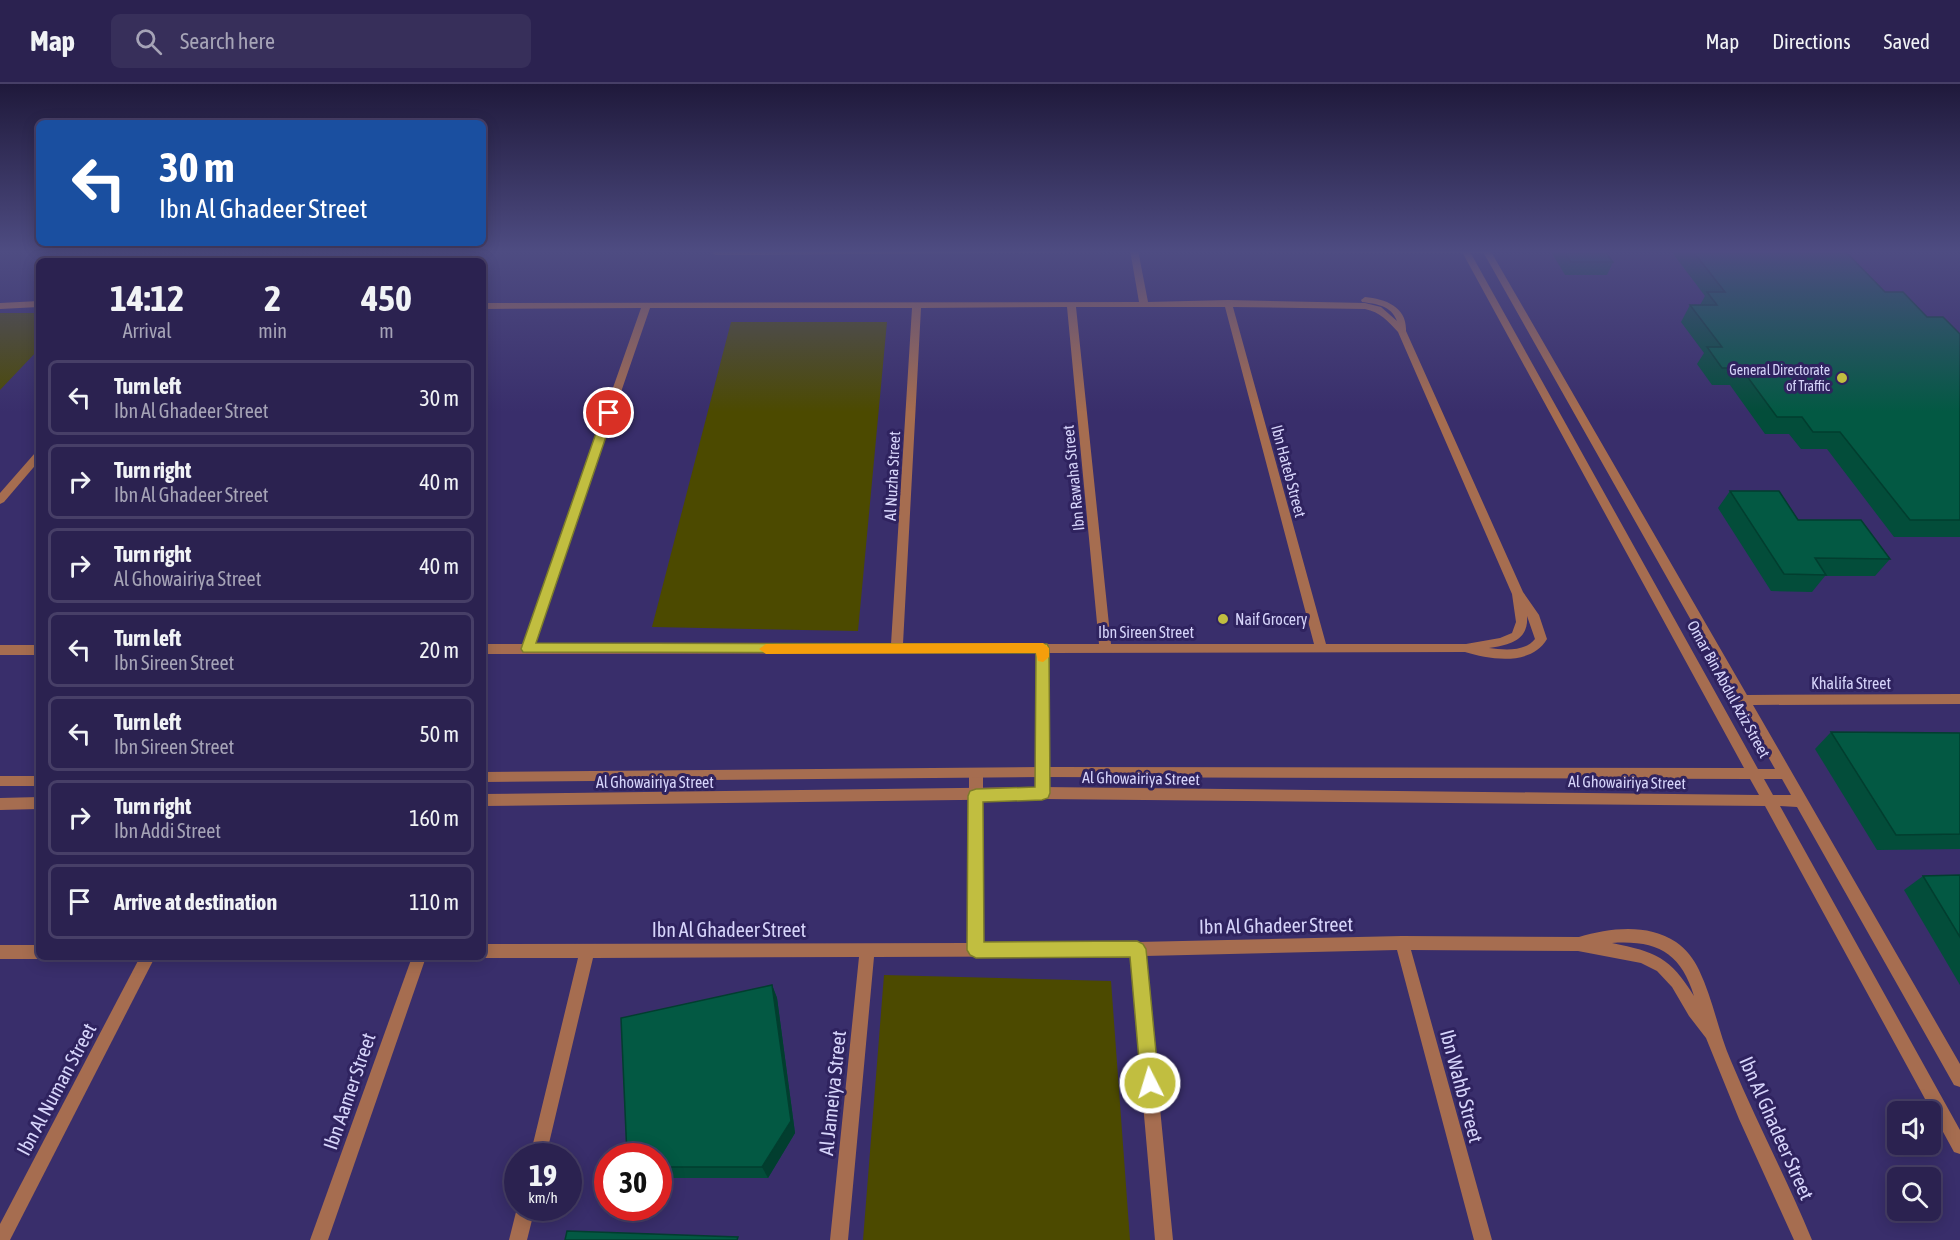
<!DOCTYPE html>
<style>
body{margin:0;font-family:"Asap Condensed",sans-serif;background:#372f5a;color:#f1f3f6;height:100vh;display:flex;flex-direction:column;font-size:22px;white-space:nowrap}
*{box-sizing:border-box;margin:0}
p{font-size:20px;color:#a6a4b7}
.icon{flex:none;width:33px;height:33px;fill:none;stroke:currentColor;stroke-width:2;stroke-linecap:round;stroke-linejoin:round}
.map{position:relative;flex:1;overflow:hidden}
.side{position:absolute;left:36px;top:174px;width:450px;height:702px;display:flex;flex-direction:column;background:#2b2250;border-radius:9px;box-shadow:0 3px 15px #0003,0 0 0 2px #473f67}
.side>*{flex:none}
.hud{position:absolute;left:36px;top:36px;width:450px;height:126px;border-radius:9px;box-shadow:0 3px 15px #0003,0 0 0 2px #473f67;background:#1a4fa0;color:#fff;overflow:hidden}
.fabs{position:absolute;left:1887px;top:1017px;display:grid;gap:12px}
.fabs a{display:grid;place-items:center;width:54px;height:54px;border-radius:9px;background:#2b2250;box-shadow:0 3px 15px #0003,0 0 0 2px #473f67;font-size:30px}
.speed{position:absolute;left:504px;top:1059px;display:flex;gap:12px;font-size:30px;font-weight:700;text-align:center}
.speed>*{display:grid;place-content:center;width:78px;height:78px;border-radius:50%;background:#2b2250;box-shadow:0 3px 15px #0003,0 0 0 2px #473f67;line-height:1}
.speed small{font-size:15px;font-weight:400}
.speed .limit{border:9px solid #d22;background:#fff;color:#111}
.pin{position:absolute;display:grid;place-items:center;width:51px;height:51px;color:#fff;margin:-26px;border:3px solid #fff;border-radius:50%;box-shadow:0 2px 6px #0007}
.me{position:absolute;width:66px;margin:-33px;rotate:355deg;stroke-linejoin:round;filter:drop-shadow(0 0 4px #0008)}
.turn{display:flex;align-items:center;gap:21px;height:126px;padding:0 24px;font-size:27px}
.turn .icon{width:78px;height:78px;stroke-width:2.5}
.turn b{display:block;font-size:42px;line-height:51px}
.eta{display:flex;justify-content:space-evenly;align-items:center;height:102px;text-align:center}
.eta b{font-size:36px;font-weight:700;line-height:42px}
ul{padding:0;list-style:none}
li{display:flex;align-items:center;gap:18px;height:75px;margin:0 12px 9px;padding:0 12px;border:3px solid #473f67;border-radius:9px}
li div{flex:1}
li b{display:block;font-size:22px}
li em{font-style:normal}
header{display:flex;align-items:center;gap:36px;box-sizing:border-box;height:84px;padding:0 30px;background:#2b2250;border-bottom:2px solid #473f67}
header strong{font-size:28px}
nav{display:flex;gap:33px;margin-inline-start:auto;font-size:21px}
.search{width:420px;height:54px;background:#372f5a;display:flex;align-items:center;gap:15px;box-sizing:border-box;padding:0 21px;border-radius:9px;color:#a6a4b7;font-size:22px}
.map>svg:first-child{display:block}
.green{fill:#4c4a00}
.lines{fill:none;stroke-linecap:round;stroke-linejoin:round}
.minor{fill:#a66d50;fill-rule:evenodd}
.tertiary{fill:#a66d50;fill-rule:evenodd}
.wall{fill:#034d3a}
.shaded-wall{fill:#023e2f}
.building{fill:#035943;stroke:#023e2f;stroke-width:1.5}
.route{fill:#c1be40;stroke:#7d7c2a;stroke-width:1.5}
.slow{fill:#f59e0b}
.poi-dot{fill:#c1be40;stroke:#2f235f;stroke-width:2}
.labels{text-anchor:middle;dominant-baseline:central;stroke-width:6;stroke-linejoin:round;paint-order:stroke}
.far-poi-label{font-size:14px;fill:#d6d4fa;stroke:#2f235f;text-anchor:end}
.street-label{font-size:16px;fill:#d6d4fa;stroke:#2f235f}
.poi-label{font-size:16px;fill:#d6d4fa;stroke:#2f235f;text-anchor:start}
.near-street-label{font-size:20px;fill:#d6d4fa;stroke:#2f235f}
</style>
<header>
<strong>Map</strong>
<div class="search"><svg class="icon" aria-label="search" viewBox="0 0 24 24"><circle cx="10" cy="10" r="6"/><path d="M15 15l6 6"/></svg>Search here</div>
<nav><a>Map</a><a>Directions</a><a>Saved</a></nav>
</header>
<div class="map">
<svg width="1960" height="1156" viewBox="0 0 1960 1156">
<rect width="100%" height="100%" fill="#392e6b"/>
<g class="green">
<path d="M0,229H39V265L0,306Z"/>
<path d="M731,238H887L858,547L652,543Z"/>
<path d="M884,891L1111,897L1130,1156H863Z"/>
</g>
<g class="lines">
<g class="minor">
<path d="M727,166H1129L1125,168L716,171L712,169L716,167Z"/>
<path d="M1130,166H1138L1148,218L1228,216L1365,219L1381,223L1397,237C1391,221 1376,220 1362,218L1361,216L1365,213C1386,215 1407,223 1406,247L1523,508L1539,531L1547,555C1531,582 1491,576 1465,568L1049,569L1050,709L1048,713L1043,715L1038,713L1036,709L1037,569L483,570V560H523L641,224L483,225V219L1139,218ZM1067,223L1099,560H903L921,224ZM1076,223H1225L1314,560H1111ZM1233,223L1365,225C1380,228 1388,237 1398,248L1512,510L1516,538L1512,549L1500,554L1466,560H1326ZM650,224H912L891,560H534ZM1527,532L1535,555C1525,568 1504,566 1489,564C1510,561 1529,556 1527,532Z"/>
<path d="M1162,166H1491V167L1487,169L1166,168Z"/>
<path d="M39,217V223L0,225V219Z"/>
<path d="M39,368V377L4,418L0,420V409L35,369Z"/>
<rect x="0" y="561" width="39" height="10"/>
<path d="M976,684L981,685L983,689V859L1137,858L1402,852L1579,853C1610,844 1647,839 1676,858C1686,865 1694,875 1699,886C1713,915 1718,947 1731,977C1756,1037 1787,1095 1812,1156H1794L1739,1035L1706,954L1689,932L1672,903L1657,887L1641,879L1578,867L1411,866L1492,1156H1474L1397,866L1145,872L1173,1156H1155L1130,872L874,873L848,1156H830L859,873L593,874L546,1072H530L578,874H483L481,873H483V860L969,859V689L971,685ZM1612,859C1657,856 1681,869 1694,912C1670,873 1656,868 1612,859Z"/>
<path d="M0,861H39V873H44L39,875H0Z"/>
<path d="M140,873H155L10,1156H0V1140Z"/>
<path d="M412,873H426L328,1156H310Z"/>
<path d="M517,1124H535L527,1156H509Z"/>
</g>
<g class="tertiary">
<path d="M1461,166H1469L1758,685H1775L1482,166H1490L1747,611L1960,610V620L1753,621L1960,980V1003L1954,1001L1797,723L1780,722L1960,1046V1070L1954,1068L1765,722L1043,715L483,722V710L1043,703L1759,711L1750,695L1042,693L483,698V688L1042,683L1744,684ZM1764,695H1782L1791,711H1773Z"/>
<rect x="0" y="692" width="39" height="10"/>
<path d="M39,713V725L0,726V714Z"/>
</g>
</g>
<g class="wall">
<path d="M1550,166H1604L1613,178L1607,191H1565Z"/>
<path d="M1672,166H1844L1885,208L1927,233L1960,250V453H1894L1827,365H1801L1789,350H1765L1730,301H1712L1697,280L1704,269L1681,238L1690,221H1700L1705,212L1671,167Z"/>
<path d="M1730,407L1798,436L1890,475L1875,492H1825L1812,508L1771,507L1718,424Z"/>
<path d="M1831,648L1960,649V765L1877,766L1815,665Z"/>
<path d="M1960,791V901L1904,806L1923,792Z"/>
<path d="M772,901L777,914L795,1049L768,1094H658V1072Z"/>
</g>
<path class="shaded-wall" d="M772,901L777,914L795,1049L768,1094L762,1083Z"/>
<g class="building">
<path d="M1563,166H1604L1613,178H1571Z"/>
<path d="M1692,166H1844L1885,208H1903L1927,233H1943L1960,250V436H1910L1840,348H1813L1802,333H1777L1741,284H1722L1707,263H1722L1690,221H1717L1707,208H1725Z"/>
<path d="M1730,407H1779L1798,436H1861L1890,475L1815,474L1826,491L1784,490Z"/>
<path d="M1831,648L1960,649V750L1896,751Z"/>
<path d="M1960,791V853L1923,792Z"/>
<path d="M772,901L791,1037L762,1083H658V1072H627L621,934Z"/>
<path d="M567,1147L738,1153L737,1156H565Z"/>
</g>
<linearGradient id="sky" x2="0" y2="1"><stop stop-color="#1f193b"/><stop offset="0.51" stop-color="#4e4c82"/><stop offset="1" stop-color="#4e4c82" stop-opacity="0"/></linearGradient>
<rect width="1960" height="328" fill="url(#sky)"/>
<path class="route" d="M609,326L614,329L536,559L1047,560L1049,564L1050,709L1048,714L1042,716L983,718L984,858L1137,857L1143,860L1146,865L1159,999L1156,1006L1150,1008L1143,1006L1141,999L1130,873L976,874L970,871L967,866L968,712L970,707L976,705L1035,703L1036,569L523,568L521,565L603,329Z"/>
<path class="slow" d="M1043,559L1049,564V573L1043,578L1038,577L1036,569L766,570L759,565L766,560Z"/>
<g class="poi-dot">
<circle cx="1842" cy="294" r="6"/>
<circle cx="1223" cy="535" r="6"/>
</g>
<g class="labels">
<g class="far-poi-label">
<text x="1830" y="286">General Directorate<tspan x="1830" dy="16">of Traffic</tspan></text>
</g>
<g class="street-label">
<text transform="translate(1289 387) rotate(75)">Ibn Hateb Street</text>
<text transform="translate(892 392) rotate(-87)">Al Nuzha Street</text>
<text transform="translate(1073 394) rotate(-96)">Ibn Rawaha Street</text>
<text x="1146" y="548">Ibn Sireen Street</text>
<text x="1851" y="599">Khalifa Street</text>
<text transform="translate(1729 605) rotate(61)">Omar Bin Abdul Aziz Street</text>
<text transform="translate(1141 694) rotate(1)">Al Ghowairiya Street</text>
<text x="655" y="698">Al Ghowairiya Street</text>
<text transform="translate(1627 698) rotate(1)">Al Ghowairiya Street</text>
</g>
<g class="poi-label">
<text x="1235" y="535">Naif Grocery</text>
</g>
<g class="near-street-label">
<text transform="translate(1276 841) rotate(-1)">Ibn Al Ghadeer Street</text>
<text x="729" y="845">Ibn Al Ghadeer Street</text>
<text transform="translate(1462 1002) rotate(75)">Ibn Wahb Street</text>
<text transform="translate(56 1005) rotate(-62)">Ibn Al Numan Street</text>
<text transform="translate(349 1007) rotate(-71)">Ibn Aamer Street</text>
<text transform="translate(832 1009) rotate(-84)">Al Jameiya Street</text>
<text transform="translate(1777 1044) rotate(66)">Ibn Al Ghadeer Street</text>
</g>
</g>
</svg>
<div class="fabs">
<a><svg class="icon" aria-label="sound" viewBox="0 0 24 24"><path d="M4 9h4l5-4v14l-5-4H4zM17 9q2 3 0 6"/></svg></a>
<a><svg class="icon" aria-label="search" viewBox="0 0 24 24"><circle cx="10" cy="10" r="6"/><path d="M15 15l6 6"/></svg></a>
</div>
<div class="speed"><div>19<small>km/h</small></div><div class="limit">30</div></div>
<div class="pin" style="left:609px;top:329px;background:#d93025"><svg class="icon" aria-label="arrive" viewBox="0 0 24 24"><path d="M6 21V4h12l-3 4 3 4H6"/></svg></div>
<svg class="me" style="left:1150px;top:999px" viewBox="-20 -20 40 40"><circle r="17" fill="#c1be40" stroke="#fff" stroke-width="3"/><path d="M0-11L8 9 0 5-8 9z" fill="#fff"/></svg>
<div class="hud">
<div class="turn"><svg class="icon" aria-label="left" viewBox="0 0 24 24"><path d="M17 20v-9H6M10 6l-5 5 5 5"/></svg><div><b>30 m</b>Ibn Al Ghadeer Street</div></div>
</div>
<section class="side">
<div class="eta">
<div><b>14:12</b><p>Arrival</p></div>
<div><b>2</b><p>min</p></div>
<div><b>450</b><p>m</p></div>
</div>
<ul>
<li><svg class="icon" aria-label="left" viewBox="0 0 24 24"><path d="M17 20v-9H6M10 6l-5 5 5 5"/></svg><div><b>Turn left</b><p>Ibn Al Ghadeer Street</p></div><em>30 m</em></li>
<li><svg class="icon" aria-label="right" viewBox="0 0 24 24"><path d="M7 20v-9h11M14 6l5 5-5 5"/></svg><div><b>Turn right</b><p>Ibn Al Ghadeer Street</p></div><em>40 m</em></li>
<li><svg class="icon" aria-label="right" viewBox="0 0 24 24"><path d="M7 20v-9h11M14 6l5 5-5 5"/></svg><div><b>Turn right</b><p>Al Ghowairiya Street</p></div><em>40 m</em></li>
<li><svg class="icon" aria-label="left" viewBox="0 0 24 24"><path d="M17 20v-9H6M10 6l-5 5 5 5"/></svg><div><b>Turn left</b><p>Ibn Sireen Street</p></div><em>20 m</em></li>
<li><svg class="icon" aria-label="left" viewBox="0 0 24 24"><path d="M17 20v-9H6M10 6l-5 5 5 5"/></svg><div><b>Turn left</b><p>Ibn Sireen Street</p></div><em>50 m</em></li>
<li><svg class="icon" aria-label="right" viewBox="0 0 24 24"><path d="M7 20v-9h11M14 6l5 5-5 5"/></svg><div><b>Turn right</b><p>Ibn Addi Street</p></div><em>160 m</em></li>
<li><svg class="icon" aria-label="arrive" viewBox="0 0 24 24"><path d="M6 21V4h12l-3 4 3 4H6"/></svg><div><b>Arrive at destination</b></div><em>110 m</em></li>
</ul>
</section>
</div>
